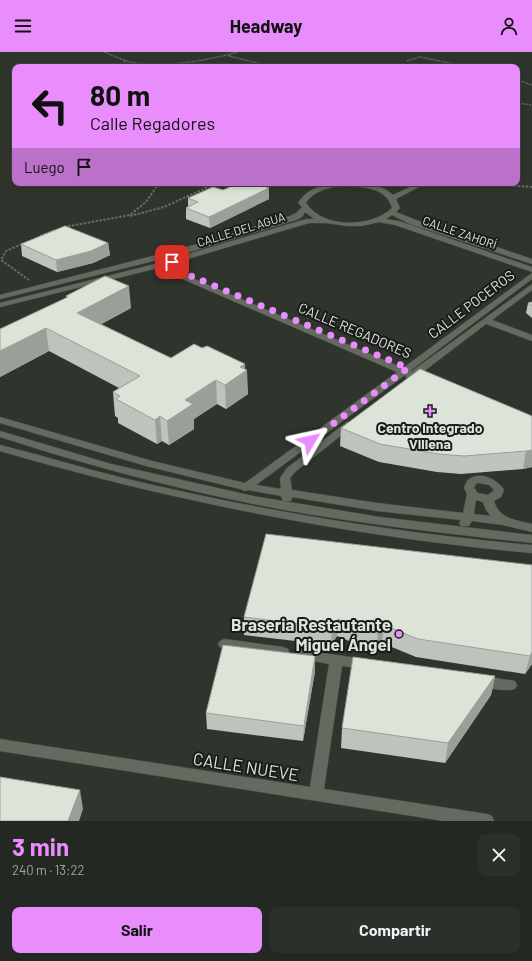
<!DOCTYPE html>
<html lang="es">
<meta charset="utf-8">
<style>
body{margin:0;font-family:Barlow,sans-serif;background:#2b302a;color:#f1f3f6;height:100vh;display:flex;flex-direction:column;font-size:15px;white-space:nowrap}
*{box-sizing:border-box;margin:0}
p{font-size:13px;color:#a3a6a5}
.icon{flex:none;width:22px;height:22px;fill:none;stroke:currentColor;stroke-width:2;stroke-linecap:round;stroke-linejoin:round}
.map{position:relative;height:769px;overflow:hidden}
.sheet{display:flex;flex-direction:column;background:#232822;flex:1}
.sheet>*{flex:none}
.hud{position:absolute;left:12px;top:12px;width:508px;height:122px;border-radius:8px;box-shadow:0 2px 6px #0003,0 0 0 1px #404440;background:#ea8dfc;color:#111;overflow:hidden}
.pin{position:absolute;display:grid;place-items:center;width:34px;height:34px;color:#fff;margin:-17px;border-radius:8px;box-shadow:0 2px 6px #0006}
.me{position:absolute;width:44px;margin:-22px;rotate:54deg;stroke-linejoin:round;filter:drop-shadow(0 0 3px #0008)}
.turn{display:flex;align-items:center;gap:14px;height:84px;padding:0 12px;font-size:18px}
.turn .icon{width:52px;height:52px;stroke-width:2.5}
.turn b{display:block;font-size:28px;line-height:34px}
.then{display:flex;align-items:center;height:38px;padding:0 12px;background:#0003;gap:8px;font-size:15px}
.round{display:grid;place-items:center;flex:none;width:42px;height:42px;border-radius:8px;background:#2b302a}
.overview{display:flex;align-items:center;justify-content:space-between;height:68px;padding:0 12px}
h1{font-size:24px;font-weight:700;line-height:30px;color:#ea8dfc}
.button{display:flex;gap:8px;margin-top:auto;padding:8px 12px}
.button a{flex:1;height:46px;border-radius:8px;background:#ea8dfc;color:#111;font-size:16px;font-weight:700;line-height:46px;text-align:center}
.button a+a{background:#2b302a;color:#f1f3f6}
header{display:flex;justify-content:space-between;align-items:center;height:52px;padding:0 12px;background:#ea8dfc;color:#111;font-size:18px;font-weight:700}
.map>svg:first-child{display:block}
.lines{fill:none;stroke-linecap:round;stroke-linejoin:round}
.minor-casing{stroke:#4b514a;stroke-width:1}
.path-far1{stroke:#676c65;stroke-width:1.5;stroke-dasharray:1.5 1;stroke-linecap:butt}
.path{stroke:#676c65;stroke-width:2;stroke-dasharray:2.5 1.5;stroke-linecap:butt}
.minor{fill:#646a60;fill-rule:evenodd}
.wall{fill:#bdc4bb}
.shaded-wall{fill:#9aa098}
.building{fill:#dce4d9;stroke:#9aa098}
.route{stroke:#ea8dfc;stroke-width:7;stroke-dasharray:0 12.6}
.poi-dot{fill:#ea8dfc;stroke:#191c18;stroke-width:1.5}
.labels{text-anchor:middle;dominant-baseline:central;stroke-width:4;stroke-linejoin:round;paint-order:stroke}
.far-street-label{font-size:12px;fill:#e0e4df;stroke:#191c18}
.street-label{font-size:14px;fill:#e0e4df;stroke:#191c18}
.poi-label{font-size:14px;font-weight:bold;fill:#e0e4df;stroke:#191c18}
.near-poi-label{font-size:17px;font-weight:bold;fill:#e0e4df;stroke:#191c18;text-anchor:end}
.near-street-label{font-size:17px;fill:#e0e4df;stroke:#191c18}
</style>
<header><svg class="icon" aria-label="menu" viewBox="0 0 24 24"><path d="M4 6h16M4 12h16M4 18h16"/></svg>Headway<svg class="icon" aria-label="person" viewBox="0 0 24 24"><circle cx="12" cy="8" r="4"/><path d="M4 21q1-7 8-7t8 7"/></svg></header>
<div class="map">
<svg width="532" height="769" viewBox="0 0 532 769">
<rect width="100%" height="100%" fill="#2f352d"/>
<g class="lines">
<defs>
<g id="minor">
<path d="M333,131C351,131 379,129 393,143L418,131H426L396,147L400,156L396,160L416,168L532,207V212L410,172L392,163L386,167L399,169L532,215V220L395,173L379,170L362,174H347L326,171H309L164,214L403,316L532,221V227L410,319H412L532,232V238L492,268L532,283V289L486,272L419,323L429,328L427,330C424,331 411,328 407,327L405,323L256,433L281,437L280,426L287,416L347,370H353L355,372L353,374L295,420L290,426L292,438L377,451L463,461L467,442L464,436C465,434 466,429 468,428C480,418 498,428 504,438L501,445L494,449C499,467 516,468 532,472V480L503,473L472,469L469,474H461L459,471L461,468L377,459L292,445L291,449H283L281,444L248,438L245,439L240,437L146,414L0,371V365L152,409L245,431L397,320L164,219L154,217L0,255V251L151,213L306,167H314L305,160L302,165L296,168L190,200L0,247V243L184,196L290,164L296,161L302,155L298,151C307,137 318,135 333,131ZM333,135C353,134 386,132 392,156C371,176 323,177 306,151C312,141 322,138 333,135ZM479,431L489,433L494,438L488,443L478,441L474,436L476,432ZM476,448L483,450L486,458L491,464L474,462Z"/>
<path d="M0,379L111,412L253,444L380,465L532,483V491C451,482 370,473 290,459C192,441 95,416 0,385Z"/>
<path d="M0,393C41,403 82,416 123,426C257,458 395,481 532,493V501C354,485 171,449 0,399Z"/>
<path d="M224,587L283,595L288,597L289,600L288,603L283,605L224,597L220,595L218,592L220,589Z"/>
<path d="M302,598L364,607L369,608L370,612L369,616L364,617L342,614L324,737L487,762L492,764L494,769H444L0,699V687L310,735L329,612L297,606L296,603L297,600Z"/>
<path d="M481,624L515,629L517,633L515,637C504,640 487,636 476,633L474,629L476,625Z"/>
</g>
</defs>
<use href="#minor" class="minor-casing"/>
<g class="path-far1">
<path d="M104,0C113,3 121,8 130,10C165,16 205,9 238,0"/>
<path d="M230,3L229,4L273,15"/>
<path d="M124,9L127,14L125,15"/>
<path d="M407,9L420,5L469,15"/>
<path d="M517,28L532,33"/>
<path d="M517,51L532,53"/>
</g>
<g class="path">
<path d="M478,131L532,135"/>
<path d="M130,164L164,155L217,131"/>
<path d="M64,175L130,163L146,150L159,131"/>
<path d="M40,184L55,178"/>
<path d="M22,192L6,199L1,208L29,228"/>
</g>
<use href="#minor" class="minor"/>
</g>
<g class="wall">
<path d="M223,138L269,147L210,176L186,167V156L188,154V146Z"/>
<path d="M108,191L110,203L93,211L57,220L22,204L21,192Z"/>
<path d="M66,244L131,256L101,272L171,306L245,317L248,342L226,357L217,352L212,355L194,367V377L169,393L162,389L157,392L118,371V366L115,364L113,340L119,336L49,299L0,325V277L66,246Z"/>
<path d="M532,250V266L526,261L528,251Z"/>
<path d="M532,364V415L523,417L461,422L437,420L379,410L340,394L341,376Z"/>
<path d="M532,513V612L525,622L416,605L382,591L376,600L337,584L331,593L244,583V565Z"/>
<path d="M315,619L303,689L207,677L206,661Z"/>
<path d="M495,624L491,643L445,711L341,696L342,676Z"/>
</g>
<g class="shaded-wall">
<path d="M269,136V147L210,176L209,165Z"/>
<path d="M108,191L110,203L93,211L57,220L56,208Z"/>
<path d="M129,234L131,256L80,284L77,261Z"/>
<path d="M46,276L49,299L0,325V299Z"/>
<path d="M245,312V320L247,318L248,342L226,357L225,333L240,315Z"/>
<path d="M216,328L217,352L194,367V377L169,393L167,369L185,348Z"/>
<path d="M160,364L162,389L157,392L155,368Z"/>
<path d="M532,398V415L523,417L526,399Z"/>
<path d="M338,567L337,584L331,593L332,576Z"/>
<path d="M384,573L382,591L376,600L378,582Z"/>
<path d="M532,600V612L525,622L530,604Z"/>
<path d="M315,604V619L303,689L304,674Z"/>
<path d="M495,624L491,643L445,711L448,691Z"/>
<path d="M80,738L83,757L79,769H68Z"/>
</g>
<g class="building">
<path d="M239,131H255L269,136L209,165L186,156L198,150L188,146L213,135L223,138Z"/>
<path d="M65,174L108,191L91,199L56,208L21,192Z"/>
<path d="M105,224L129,234L77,261L171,306L194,292L202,296L207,294L245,312L240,315L247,318L225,333L216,328L211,331L185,348L193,352L167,369L160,364L155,368L116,347L120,344L113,340L140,324L46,276L0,299V277L68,245L66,244Z"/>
<path d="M532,250V254L528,251Z"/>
<path d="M420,317L532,364V398L526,399L464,404L439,402L380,392L341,376Z"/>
<path d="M266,482L532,513V600L530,604L418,587L384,573L378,582L338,567L332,576L244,565Z"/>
<path d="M223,593L315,604L304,674L206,661Z"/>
<path d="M353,605L495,624L448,691L342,676Z"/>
<path d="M0,725L80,738L68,769H0Z"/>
</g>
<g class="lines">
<path class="route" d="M172,210L177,218L408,316L310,389"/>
</g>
<g class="poi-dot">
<path d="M428 353h4v4h4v4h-4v4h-4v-4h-4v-4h4z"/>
<circle cx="399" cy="582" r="4"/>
</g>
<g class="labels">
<g class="far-street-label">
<text transform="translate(241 177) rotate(-17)">CALLE DEL AGUA</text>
<text transform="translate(460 180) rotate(19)">CALLE ZAHORÍ</text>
</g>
<g class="street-label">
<text transform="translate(471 252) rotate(-37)">CALLE POCEROS</text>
<text transform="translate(355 278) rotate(23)">CALLE REGADORES</text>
</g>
<g class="poi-label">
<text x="430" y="375">Centro integrado<tspan x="430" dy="16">Villena</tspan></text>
</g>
<g class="near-poi-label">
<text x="391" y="572">Braseria Restautante<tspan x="391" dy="20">Miguel Ángel</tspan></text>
</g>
<g class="near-street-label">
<text transform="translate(246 714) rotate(9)">CALLE NUEVE</text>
</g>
</g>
</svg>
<div class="pin" style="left:172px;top:210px;background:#d93025"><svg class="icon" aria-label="arrive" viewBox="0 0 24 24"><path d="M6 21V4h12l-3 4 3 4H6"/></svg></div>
<svg class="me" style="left:310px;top:389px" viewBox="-20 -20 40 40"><path d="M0-17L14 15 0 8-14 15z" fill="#ea8dfc" stroke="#fff" stroke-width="4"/></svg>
<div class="hud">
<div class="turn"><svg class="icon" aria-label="left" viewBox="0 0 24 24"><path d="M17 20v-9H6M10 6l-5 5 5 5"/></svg><div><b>80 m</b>Calle Regadores</div></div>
<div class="then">Luego<svg class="icon" aria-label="arrive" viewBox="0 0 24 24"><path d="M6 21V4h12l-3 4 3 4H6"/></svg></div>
</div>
</div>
<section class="sheet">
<div class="overview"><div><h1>3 min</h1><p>240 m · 13:22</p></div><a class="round"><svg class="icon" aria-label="close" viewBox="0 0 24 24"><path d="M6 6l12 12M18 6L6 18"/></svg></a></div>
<div class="button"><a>Salir</a><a>Compartir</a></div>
</section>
